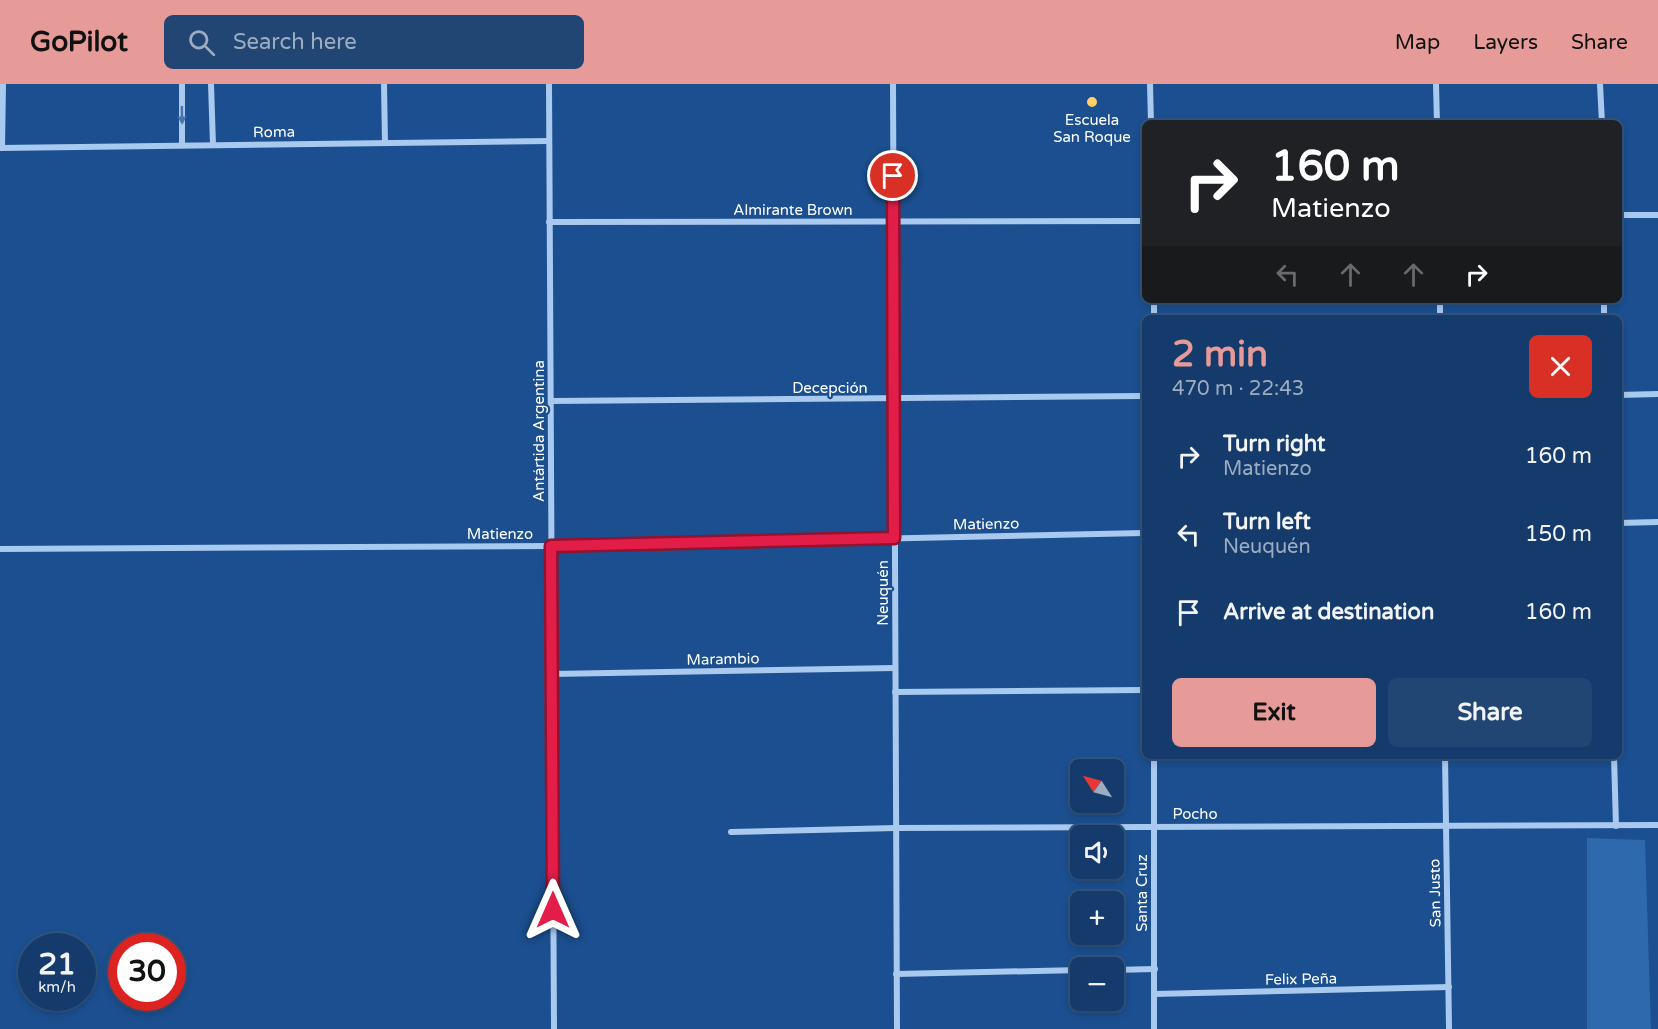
<!DOCTYPE html>
<meta charset="utf-8">
<style>
body{margin:0;font-family:"Varela Round",sans-serif;background:#214673;color:#f1f3f6;height:100vh;display:flex;flex-direction:column;font-size:22px;white-space:nowrap}
*{box-sizing:border-box;margin:0}
p{font-size:20px;color:#9dadc1}
.icon{flex:none;width:33px;height:33px;fill:none;stroke:currentColor;stroke-width:2;stroke-linecap:round;stroke-linejoin:round}
.map{position:relative;flex:1;overflow:hidden}
.sheet{position:absolute;left:1142px;top:231px;width:480px;height:444px;display:flex;flex-direction:column;background:#143b6b;border-radius:9px;box-shadow:0 3px 9px #0003,0 0 0 2px #33557e}
.sheet>*{flex:none}
.banner{position:absolute;left:1142px;top:36px;width:480px;height:183px;border-radius:9px;box-shadow:0 3px 9px #0003,0 0 0 2px #33557e;background:#202124;color:#fff;overflow:hidden}
.needle{width:39px;rotate:306deg}
.fabs{position:absolute;left:1070px;top:675px;display:grid;gap:12px}
.fabs a{display:grid;place-items:center;width:54px;height:54px;border-radius:9px;background:#143b6b;box-shadow:0 3px 9px #0003,0 0 0 2px #33557e;font-size:30px}
.speed{position:absolute;left:18px;top:849px;display:flex;gap:12px;font-size:30px;font-weight:700;text-align:center}
.speed>*{display:grid;place-content:center;width:78px;height:78px;border-radius:50%;background:#143b6b;box-shadow:0 3px 9px #0003,0 0 0 2px #33557e;line-height:1}
.speed small{font-size:15px;font-weight:400}
.speed .limit{border:9px solid #d22;background:#fff;color:#111}
.pin{position:absolute;display:grid;place-items:center;width:51px;height:51px;color:#fff;margin:-26px;border:3px solid #fff;border-radius:50%;box-shadow:0 2px 6px #0007}
.me{position:absolute;width:66px;margin:-33px;rotate:0deg;stroke-linejoin:round;filter:drop-shadow(0 0 4px #0008)}
.turn{display:flex;align-items:center;gap:21px;height:126px;padding:0 30px;font-size:27px}
.turn .icon{width:78px;height:78px;stroke-width:2.5}
.turn b{display:block;font-size:42px;line-height:51px}
.lanes{display:flex;align-items:center;height:57px;padding:0 30px;background:#0003;justify-content:center;gap:30px;direction:ltr}
.lanes .off{opacity:.35}
.round{display:grid;place-items:center;flex:none;width:63px;height:63px;border-radius:9px;background:#214673}
.summary{display:flex;align-items:center;justify-content:space-between;height:102px;padding:0 30px}
h1{font-size:36px;font-weight:800;line-height:45px;color:#e69b98}
.primary-button{display:flex;gap:12px;margin-top:auto;padding:12px 30px}
.primary-button a{flex:1;height:69px;border-radius:9px;background:#e69b98;color:#111;font-size:24px;font-weight:800;line-height:69px;text-align:center}
.primary-button a+a{background:#214673;color:#f1f3f6}
ul{padding:0;list-style:none}
li{display:flex;align-items:center;gap:18px;height:78px;padding:0 30px}
li div{flex:1}
li b{display:block;font-size:22px}
li em{font-style:normal}
header{display:flex;align-items:center;gap:36px;box-sizing:border-box;height:84px;padding:0 30px;background:#e69b98;color:#111}
header strong{font-size:28px}
nav{display:flex;gap:33px;margin-inline-start:auto;font-size:21px}
.search{width:420px;height:54px;background:#214673;display:flex;align-items:center;gap:15px;box-sizing:border-box;padding:0 21px;border-radius:9px;color:#9dadc1;font-size:22px}
.map>svg:first-child{display:block}
.green{fill:#2e69ad}
.lines{fill:none;stroke-linecap:round;stroke-linejoin:round}
.minor{stroke:#a9c9ee;stroke-width:6}
.oneway{fill:#4674ac}
.route-casing{stroke:#92132f;stroke-width:15}
.route{stroke:#e11d48;stroke-width:10}
.poi-dot{fill:#ffd166;stroke:#1b4f8f;stroke-width:2}
.labels{text-anchor:middle;dominant-baseline:central;stroke-width:4.5;stroke-linejoin:round;paint-order:stroke}
.poi-label{font-size:15px;fill:#fff;stroke:#1b4f8f}
.street-label{font-size:15px;fill:#fff;stroke:#1b4f8f}
</style>
<header>
<strong>GoPilot</strong>
<div class="search"><svg class="icon" aria-label="search" viewBox="0 0 24 24"><circle cx="10" cy="10" r="6"/><path d="M15 15l6 6"/></svg>Search here</div>
<nav><a>Map</a><a>Layers</a><a>Share</a></nav>
</header>
<div class="map">
<svg width="1658" height="945" viewBox="0 0 1658 945">
<rect width="100%" height="100%" fill="#1b4f8f"/>
<path class="green" d="M1587,754L1645,756L1651,945H1587Z"/>
<g class="lines">
<g class="minor">
<path d="M182,0V61"/>
<path d="M211,0L213,61"/>
<path d="M384,0L385,59"/>
<path d="M549,0L554,945"/>
<path d="M893,0L897,945"/>
<path d="M1150,0L1151,39"/>
<path d="M1436,0L1437,39"/>
<path d="M1600,0L1602,39"/>
<path d="M0,64L549,57"/>
<path d="M2,64L3,0"/>
<path d="M1618,131H1658"/>
<path d="M549,138L1144,137"/>
<path d="M1154,216V234"/>
<path d="M1440,216V234"/>
<path d="M1604,234V216"/>
<path d="M1618,311L1658,310"/>
<path d="M551,317L1144,312"/>
<path d="M1618,439L1658,438"/>
<path d="M0,465L551,462L1144,449"/>
<path d="M552,590L895,584"/>
<path d="M895,608L1144,606"/>
<path d="M1445,672L1449,945"/>
<path d="M1614,672L1616,742"/>
<path d="M731,748L896,744L1658,741"/>
<path d="M1113,886L1155,885"/>
<path d="M896,890L1080,886"/>
<path d="M1154,910L1449,903"/>
<path d="M1154,945V672"/>
</g>
</g>
<defs><path id="oneway-solid" d="M-6-.8H1V-3.2L6.5 0L1 3.2V.8H-6Z" transform="scale(1.5)"/></defs>
<use class="oneway" href="#oneway-solid" transform="translate(182 31) rotate(89)"/>
<g class="lines">
<defs>
<path id="route" d="M553,826L551,462L894,454L893,92"/>
</defs>
<use href="#route" class="route-casing"/>
<use href="#route" class="route"/>
</g>
<circle class="poi-dot" cx="1092" cy="18" r="6"/>
<g class="labels">
<g class="poi-label">
<text x="1092" y="36">Escuela<tspan x="1092" dy="17">San Roque</tspan></text>
</g>
<g class="street-label">
<text transform="translate(274 48) rotate(-1)">Roma</text>
<text x="793" y="126">Almirante Brown</text>
<text x="830" y="304">Decepción</text>
<text transform="translate(539 347) rotate(-90)">Antártida Argentina</text>
<text transform="translate(986 440) rotate(-1)">Matienzo</text>
<text x="500" y="450">Matienzo</text>
<text transform="translate(883 509) rotate(-90)">Neuquén</text>
<text transform="translate(723 575) rotate(-1)">Marambio</text>
<text x="1195" y="730">Pocho</text>
<text transform="translate(1142 809) rotate(-90)">Santa Cruz</text>
<text transform="translate(1435 809) rotate(-91)">San Justo</text>
<text transform="translate(1301 895) rotate(-1)">Felix Peña</text>
</g>
</g>
</svg>
<div class="fabs">
<a><svg class="needle" viewBox="-14 -14 28 28"><path d="M0-13l5 13h-10z" fill="#e53935"/><path d="M0 13l5-13h-10z" fill="#9dadc1"/></svg></a>
<a><svg class="icon" aria-label="sound" viewBox="0 0 24 24"><path d="M4 9h4l5-4v14l-5-4H4zM17 9q2 3 0 6"/></svg></a>
<a>+</a>
<a>−</a>
</div>
<div class="speed"><div>21<small>km/h</small></div><div class="limit">30</div></div>
<div class="pin" style="left:893px;top:92px;background:#d93025"><svg class="icon" aria-label="arrive" viewBox="0 0 24 24"><path d="M6 21V4h12l-3 4 3 4H6"/></svg></div>
<svg class="me" style="left:553px;top:826px" viewBox="-20 -20 40 40"><path d="M0-17L14 15 0 8-14 15z" fill="#e11d48" stroke="#fff" stroke-width="4"/></svg>
<div class="banner">
<div class="turn"><svg class="icon" aria-label="right" viewBox="0 0 24 24"><path d="M7 20v-9h11M14 6l5 5-5 5"/></svg><div><b>160 m</b>Matienzo</div></div>
<div class="lanes"><svg class="icon off" aria-label="left" viewBox="0 0 24 24"><path d="M17 20v-9H6M10 6l-5 5 5 5"/></svg><svg class="icon off" aria-label="ahead" viewBox="0 0 24 24"><path d="M12 20V5M6 11l6-6 6 6"/></svg><svg class="icon off" aria-label="ahead" viewBox="0 0 24 24"><path d="M12 20V5M6 11l6-6 6 6"/></svg><svg class="icon" aria-label="right" viewBox="0 0 24 24"><path d="M7 20v-9h11M14 6l5 5-5 5"/></svg></div>
</div>
<section class="sheet">
<div class="summary"><div><h1>2 min</h1><p>470 m · 22:43</p></div><a class="round" style="background:#d93025;color:#fff"><svg class="icon" aria-label="close" viewBox="0 0 24 24"><path d="M6 6l12 12M18 6L6 18"/></svg></a></div>
<ul>
<li><svg class="icon" aria-label="right" viewBox="0 0 24 24"><path d="M7 20v-9h11M14 6l5 5-5 5"/></svg><div><b>Turn right</b><p>Matienzo</p></div><em>160 m</em></li>
<li><svg class="icon" aria-label="left" viewBox="0 0 24 24"><path d="M17 20v-9H6M10 6l-5 5 5 5"/></svg><div><b>Turn left</b><p>Neuquén</p></div><em>150 m</em></li>
<li><svg class="icon" aria-label="arrive" viewBox="0 0 24 24"><path d="M6 21V4h12l-3 4 3 4H6"/></svg><div><b>Arrive at destination</b></div><em>160 m</em></li>
</ul>
<div class="primary-button"><a>Exit</a><a>Share</a></div>
</section>
</div>
